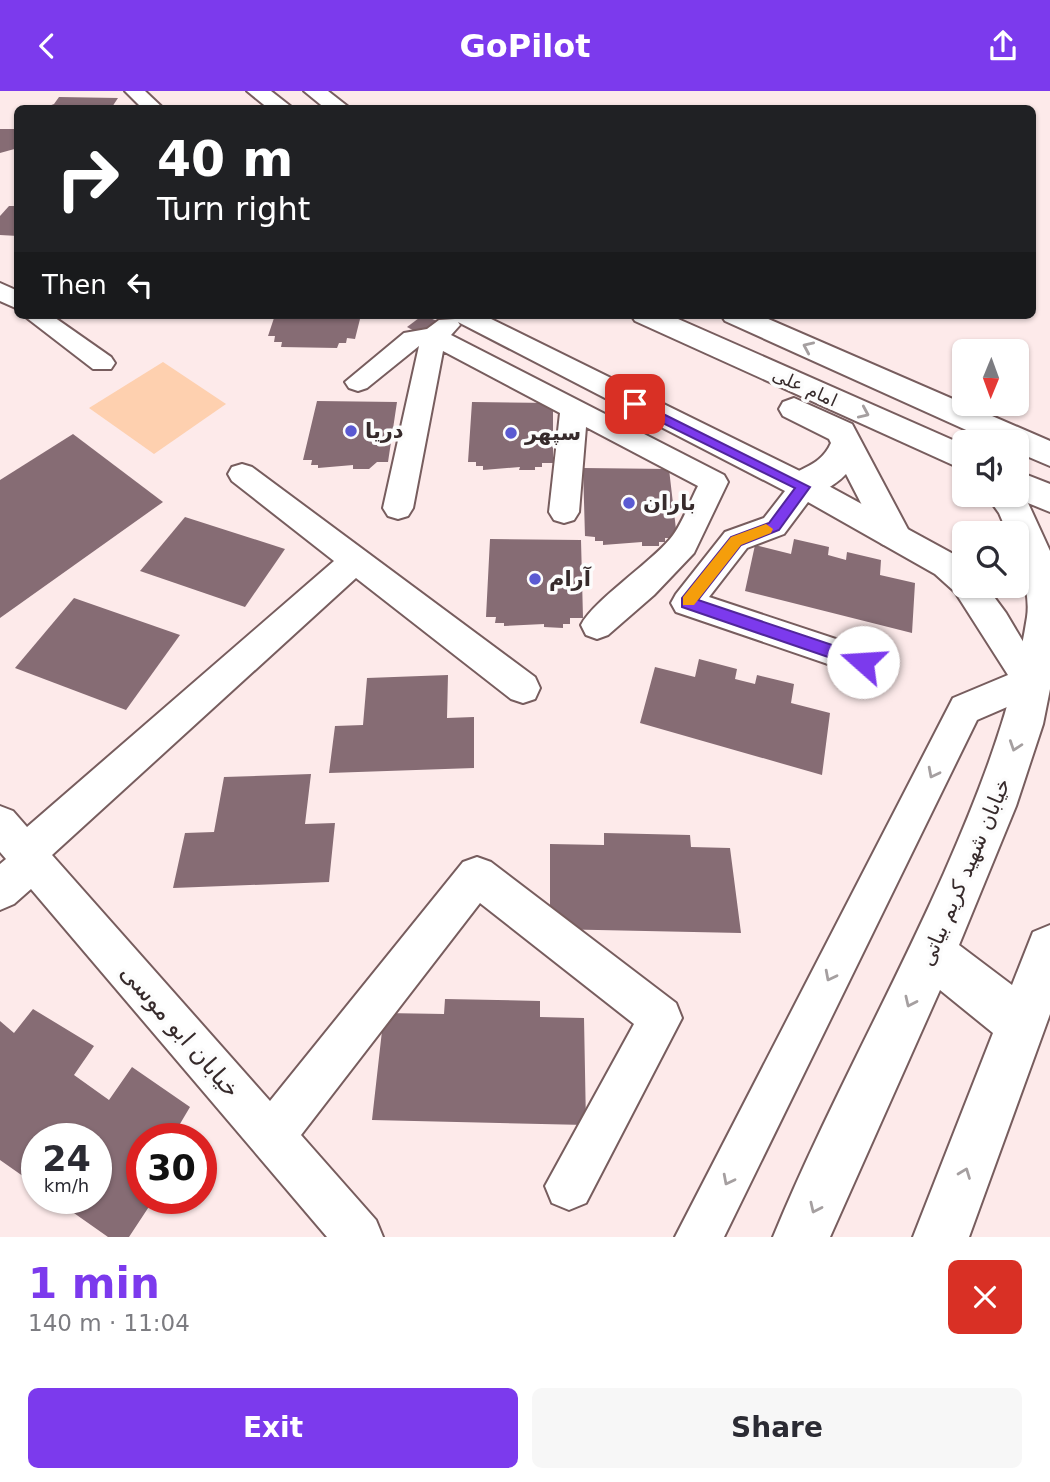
<!DOCTYPE html>
<meta charset="utf-8">
<style>
body{margin:0;font-family:"DejaVu Sans",Vazirmatn,sans-serif;background:#f7f7f7;color:#2b2b33;height:100vh;display:flex;flex-direction:column;font-size:26px;white-space:nowrap}
*{box-sizing:border-box;margin:0}
p{font-size:23px;color:#7c7c81}
.icon{flex:none;width:38px;height:38px;fill:none;stroke:currentColor;stroke-width:2;stroke-linecap:round;stroke-linejoin:round}
.map{position:relative;height:1146px;overflow:hidden}
.details{display:flex;flex-direction:column;background:#fff;flex:1}
.details>*{flex:none}
.guide{position:absolute;left:14px;top:14px;width:1022px;height:214px;border-radius:10px;box-shadow:0 2px 5px #0004;background:#202124;color:#fff;overflow:hidden}
.needle{width:46px;rotate:181deg}
.buttons{position:absolute;left:952px;top:248px;display:grid;gap:14px}
.buttons a{display:grid;place-items:center;width:77px;height:77px;border-radius:10px;background:#fff;box-shadow:0 2px 5px #0004;font-size:35px}
.speed{position:absolute;left:21px;top:1032px;display:flex;gap:14px;font-size:35px;font-weight:700;text-align:center}
.speed>*{display:grid;place-content:center;width:91px;height:91px;border-radius:50%;background:#fff;box-shadow:0 2px 5px #0004;line-height:1}
.speed small{font-size:18px;font-weight:400}
.speed .limit{border:10px solid #d22;background:#fff;color:#111}
.pin{position:absolute;display:grid;place-items:center;width:60px;height:60px;color:#fff;margin:-30px;border-radius:14px;box-shadow:0 4px 10px #0006}
.me{position:absolute;width:77px;margin:-38px;rotate:289deg;stroke-linejoin:round;filter:drop-shadow(0 0 5px #0008)}
.turn{display:flex;align-items:center;gap:24px;height:147px;padding:0 28px;font-size:32px}
.turn .icon{width:91px;height:91px;stroke-width:2.5}
.turn b{display:block;font-size:49px;line-height:60px}
.then{display:flex;align-items:center;height:66px;padding:0 28px;background:#0003;gap:14px;font-size:26px}
.round{display:grid;place-items:center;flex:none;width:74px;height:74px;border-radius:10px;background:#f7f7f7}
.head{display:flex;align-items:center;justify-content:space-between;height:119px;padding:0 28px}
h1{font-size:42px;font-weight:600;line-height:52px;color:#7c3aed}
.action{display:flex;gap:14px;margin-top:auto;padding:14px 28px}
.action a{flex:1;height:80px;border-radius:10px;background:#7c3aed;color:#fff;font-size:28px;font-weight:600;line-height:80px;text-align:center}
.action a+a{background:#f7f7f7;color:#2b2b33}
header{display:flex;justify-content:space-between;align-items:center;height:91px;padding:0 28px;background:#7c3aed;color:#fff;font-size:32px;font-weight:600}
.map>svg:first-child{display:block}
.green{fill:#fed0af}
.building{fill:#866c74}
.lines{fill:none;stroke-linecap:round;stroke-linejoin:round}
.street-casing{stroke:#775d5e;stroke-width:4}
.secondary-casing{stroke:#775d5e;stroke-width:4}
.street{fill:#fff;fill-rule:evenodd}
.secondary{fill:#fff;fill-rule:evenodd}
.oneway{stroke:#a59fa0}
.route{fill:#7c3aed;stroke:#51269a;stroke-width:2}
.slow{fill:#f59e0b}
.poi-dot{fill:#5b5ad2;stroke:#fcfcfc;stroke-width:2.5}
.labels{text-anchor:middle;dominant-baseline:central;stroke-width:7;stroke-linejoin:round;paint-order:stroke}
.far-street-label{font-size:18px;fill:#362a2b;stroke:#fcfcfc}
.poi-label{font-size:21px;font-weight:bold;fill:#362a2b;stroke:#fcfcfc;text-anchor:start}
.street-label{font-size:21px;fill:#362a2b;stroke:#fcfcfc}
.near-street-label{font-size:24px;fill:#362a2b;stroke:#fcfcfc}
</style>
<header><svg class="icon" aria-label="back" viewBox="0 0 24 24"><path d="M15 5l-7 7 7 7"/></svg>GoPilot<svg class="icon" aria-label="share" viewBox="0 0 24 24"><path d="M12 15V3M7 8l5-5 5 5M5 13v7h14v-7"/></svg></header>
<div class="map">
<svg width="1050" height="1146" viewBox="0 0 1050 1146">
<rect width="100%" height="100%" fill="#fdeaea"/>
<path class="green" d="M163,271L226,313L154,363L89,317Z"/>
<g class="building">
<path d="M59,6L118,7L112,16L114,18H41L54,13Z"/>
<path d="M0,38H18V57L0,62Z"/>
<path d="M9,115H18V145L0,144V125Z"/>
<path d="M275,224H361L355,248L347,247L346,252H339L337,257L281,256L282,251H274L275,245H268Z"/>
<path d="M423,224L437,230L420,243L407,236Z"/>
<path d="M317,310L397,311L388,371H377L369,378H353V374L318,377V374H311L312,369H303Z"/>
<path d="M472,311L553,312V372H542V376H535V379H519L520,376L483,379V375H476V371H468Z"/>
<path d="M73,343L163,411L0,527V389Z"/>
<path d="M583,377L669,378L677,447H665V451H659V455H642V451L603,454V450H595V446L585,445Z"/>
<path d="M185,426L285,458L245,516L140,480Z"/>
<path d="M490,448L581,449L583,527H570V533H563V537L544,536V533L504,535V532H495L496,526H486Z"/>
<path d="M794,448L829,456L828,464L846,469L847,461L881,469L880,484L915,492L912,542L745,500L755,454L791,463Z"/>
<path d="M74,507L180,544L126,619L15,577Z"/>
<path d="M699,568L737,578L735,588L755,593L757,584L794,593L791,612L830,622L822,684L640,632L655,576L695,586Z"/>
<path d="M448,584L447,627L474,626V677L329,682L335,635L363,634L367,587Z"/>
<path d="M311,683L305,733L335,732L329,791L173,797L185,742L214,741L224,686Z"/>
<path d="M604,742L690,744L691,756L730,757L741,842L550,838V753L604,754Z"/>
<path d="M445,908L540,910V926L584,927L586,1034L372,1029L384,922L444,923Z"/>
<path d="M33,918L94,955L74,984L109,1009L132,976L190,1016L171,1048H142V1108H154L129,1146H108L54,1108H96V1048H37V1095L0,1069V930L14,942Z"/>
</g>
<g class="lines">
<defs>
<g id="street">
<path d="M125,0H145L164,18H143Z"/>
<path d="M0,192L18,200V218L0,210Z"/>
<path d="M23,224H51L111,266L115,272L111,278H93Z"/>
<path d="M452,224H483L814,387L957,465L964,472V495H986L1006,522L1047,591L1042,601L977,629L724,1146H675L953,607L1008,584L955,501L935,483L808,411L784,443L747,457L709,506L875,561L880,571L875,581L863,585L676,521L671,512L676,503L725,441L764,427L785,400L458,231L460,234L451,244L724,384L728,391L694,462L654,504L608,544L597,548L586,544L581,534C593,510 649,473 670,448C682,434 689,412 698,395L586,336L579,421L574,429L564,432L554,429L549,421L560,322L443,260L413,417L408,425L398,428L388,425L383,417L419,255L367,297L358,300L349,297L345,291L404,242L427,238L439,229L455,228Z"/>
<path d="M242,373L252,376L535,586L540,597L535,608L523,612L511,608L356,487L52,764L270,1010L463,771L477,766L491,771L676,912L682,927L586,1112L569,1119L552,1112L545,1095L634,933L480,812L301,1044L376,1129L383,1146H327L31,798L14,813L0,819V773L6,768L0,761V715L13,720L27,736L334,470L232,390L228,383L232,376Z"/>
</g>
<g id="secondary">
<path d="M247,0H271L294,18H269Z"/>
<path d="M304,0H328L351,18H326Z"/>
<path d="M631,224H669L964,354V379L635,230Z"/>
<path d="M721,224H759L1050,350V375L1017,361V352H995L725,230Z"/>
<path d="M794,307L852,333L911,444L906,453L894,457L882,453L846,383C832,398 808,409 788,403L783,394C794,375 819,379 831,352L829,348L783,325L779,318L783,311Z"/>
<path d="M1017,380L1050,393V421L1028,412L1050,460V598L1043,633L1016,715L959,854L1012,894L1033,841L1050,834V923L969,1146H913L993,942L940,899L830,1146H773C824,1022 890,904 944,782C980,700 1013,616 1027,526C1031,500 1017,470 1017,443H1008L999,422L986,404H1017Z"/>
</g>
</defs>
<use href="#street" class="street-casing"/>
<use href="#secondary" class="secondary-casing"/>
<use href="#street" class="street"/>
<use href="#secondary" class="secondary"/>
</g>
<defs><path id="oneway-chevron" d="M-2-3.5L2.5 0L-2 3.5" fill="none" stroke-width="1.6" stroke-linecap="round" stroke-linejoin="round" transform="scale(1.75)"/></defs>
<g class="oneway">
<use href="#oneway-chevron" transform="translate(808 256) rotate(-156)"/>
<use href="#oneway-chevron" transform="translate(864 322) rotate(24)"/>
<use href="#oneway-chevron" transform="translate(1015 655) rotate(109)"/>
<use href="#oneway-chevron" transform="translate(933 682) rotate(117)"/>
<use href="#oneway-chevron" transform="translate(830 885) rotate(117)"/>
<use href="#oneway-chevron" transform="translate(910 911) rotate(115)"/>
<use href="#oneway-chevron" transform="translate(965 1082) rotate(-69)"/>
<use href="#oneway-chevron" transform="translate(728 1089) rotate(117)"/>
<use href="#oneway-chevron" transform="translate(815 1117) rotate(115)"/>
</g>
<path class="route" d="M635,309L810,396L779,439L741,454L698,509L868,566V576L863,578L682,516V507L731,446L769,432L795,397L630,316V310Z"/>
<path class="slow" d="M766,433L773,438L771,442L741,454L694,514H683V506L731,446Z"/>
<g class="poi-dot">
<circle cx="351" cy="340" r="7"/>
<circle cx="511" cy="342" r="7"/>
<circle cx="629" cy="412" r="7"/>
<circle cx="535" cy="488" r="7"/>
</g>
<g class="labels">
<g class="far-street-label">
<text transform="translate(805 296) rotate(24)">امام علی</text>
</g>
<g class="poi-label">
<text x="365" y="340">دریا</text>
<text x="525" y="342">سپهر</text>
<text x="643" y="412">باران</text>
<text x="549" y="488">آرام</text>
</g>
<g class="street-label">
<text transform="translate(965 781) rotate(-67)">خیابان شهید کریم بیاتی</text>
</g>
<g class="near-street-label">
<text transform="translate(180 940) rotate(49)">خیابان ابو موسی</text>
</g>
</g>
</svg>
<div class="buttons">
<a><svg class="needle" viewBox="-14 -14 28 28"><path d="M0-13l5 13h-10z" fill="#e53935"/><path d="M0 13l5-13h-10z" fill="#7c7c81"/></svg></a>
<a><svg class="icon" aria-label="sound" viewBox="0 0 24 24"><path d="M4 9h4l5-4v14l-5-4H4zM17 9q2 3 0 6"/></svg></a>
<a><svg class="icon" aria-label="search" viewBox="0 0 24 24"><circle cx="10" cy="10" r="6"/><path d="M15 15l6 6"/></svg></a>
</div>
<div class="speed"><div>24<small>km/h</small></div><div class="limit">30</div></div>
<div class="pin" style="left:635px;top:313px;background:#d93025"><svg class="icon" aria-label="arrive" viewBox="0 0 24 24"><path d="M6 21V4h12l-3 4 3 4H6"/></svg></div>
<svg class="me" style="left:863px;top:571px" viewBox="-20 -20 40 40"><circle r="19" fill="#fff"/><path d="M0-13L10 11 0 6-10 11z" fill="#7c3aed"/></svg>
<div class="guide">
<div class="turn"><svg class="icon" aria-label="right" viewBox="0 0 24 24"><path d="M7 20v-9h11M14 6l5 5-5 5"/></svg><div><b>40 m</b>Turn right</div></div>
<div class="then">Then<svg class="icon" aria-label="left" viewBox="0 0 24 24"><path d="M17 20v-9H6M10 6l-5 5 5 5"/></svg></div>
</div>
</div>
<section class="details">
<div class="head"><div><h1>1 min</h1><p>140 m · 11:04</p></div><a class="round" style="background:#d93025;color:#fff"><svg class="icon" aria-label="close" viewBox="0 0 24 24"><path d="M6 6l12 12M18 6L6 18"/></svg></a></div>
<div class="action"><a>Exit</a><a>Share</a></div>
</section>
